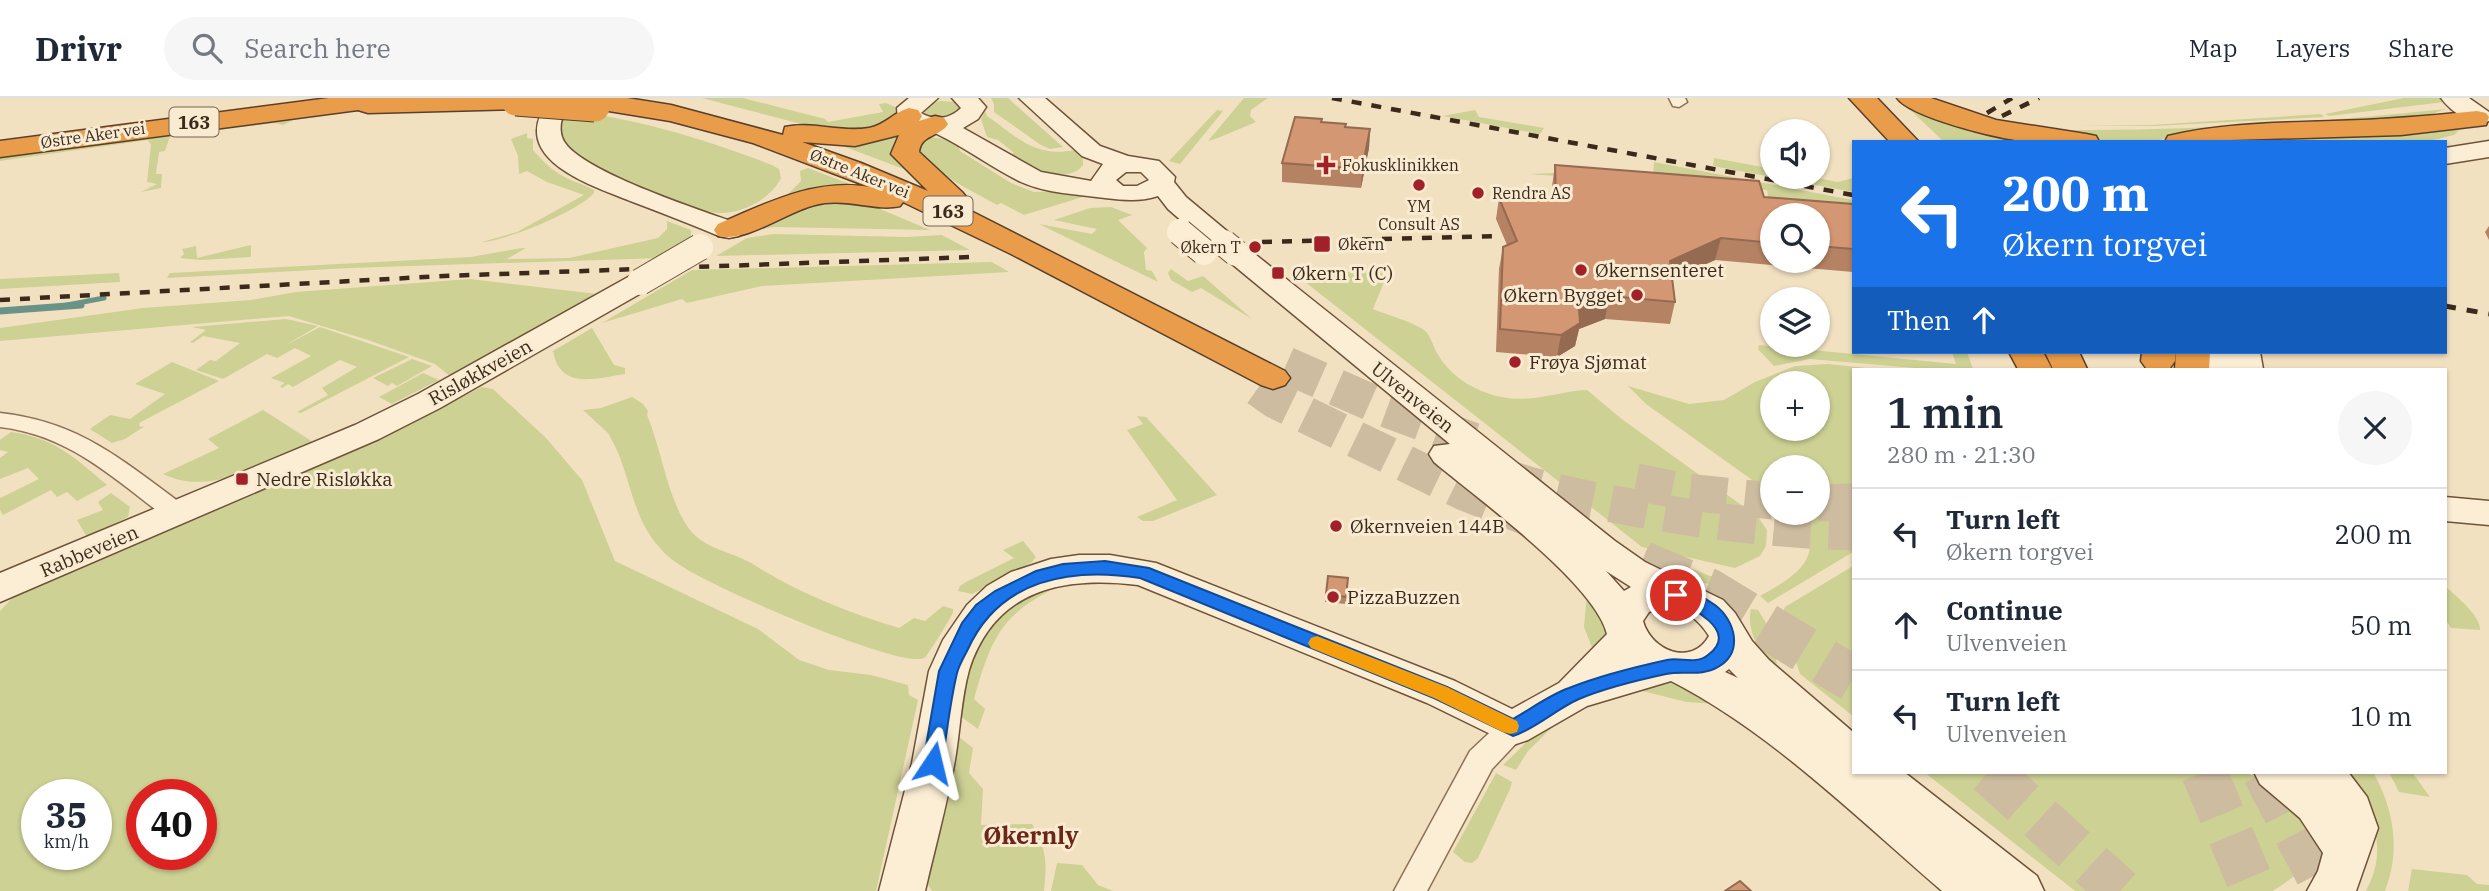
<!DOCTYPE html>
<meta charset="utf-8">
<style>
body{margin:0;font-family:"IBM Plex Serif",serif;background:#f6f6f7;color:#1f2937;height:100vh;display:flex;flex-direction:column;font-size:26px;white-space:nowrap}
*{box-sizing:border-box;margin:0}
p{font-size:23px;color:#747a83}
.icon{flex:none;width:38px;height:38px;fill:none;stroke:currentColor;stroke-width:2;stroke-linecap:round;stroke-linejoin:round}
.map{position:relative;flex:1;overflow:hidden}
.panel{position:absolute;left:1852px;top:270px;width:595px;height:406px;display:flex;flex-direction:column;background:#fff;border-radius:0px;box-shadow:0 2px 5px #0004}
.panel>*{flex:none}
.banner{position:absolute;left:1852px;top:42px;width:595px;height:214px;border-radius:0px;box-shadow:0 2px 5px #0004;background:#1a73e8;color:#fff;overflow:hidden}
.tools{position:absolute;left:1760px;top:21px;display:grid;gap:14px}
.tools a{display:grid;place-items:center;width:70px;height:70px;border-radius:50%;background:#fff;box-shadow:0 2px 5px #0004;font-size:35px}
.speed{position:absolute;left:21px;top:681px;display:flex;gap:14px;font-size:35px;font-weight:700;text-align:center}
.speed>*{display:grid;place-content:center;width:91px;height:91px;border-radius:50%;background:#fff;box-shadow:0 2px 5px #0004;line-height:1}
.speed small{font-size:18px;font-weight:400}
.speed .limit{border:10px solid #d22;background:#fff;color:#111}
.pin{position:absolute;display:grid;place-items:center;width:60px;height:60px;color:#fff;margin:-30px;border:4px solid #fff;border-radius:50%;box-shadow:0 2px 7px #0007}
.me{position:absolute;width:77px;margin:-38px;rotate:10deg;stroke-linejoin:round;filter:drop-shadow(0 0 5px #0008)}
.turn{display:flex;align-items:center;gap:24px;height:147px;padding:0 35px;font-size:32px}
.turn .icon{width:91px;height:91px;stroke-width:2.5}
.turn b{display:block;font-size:49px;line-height:60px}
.then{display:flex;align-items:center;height:66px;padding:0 35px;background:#0003;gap:14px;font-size:26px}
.round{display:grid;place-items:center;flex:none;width:74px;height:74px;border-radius:37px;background:#f6f6f7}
.head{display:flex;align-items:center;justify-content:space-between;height:119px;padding:0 35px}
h1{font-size:42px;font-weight:600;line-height:52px}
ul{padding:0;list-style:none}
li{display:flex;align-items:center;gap:21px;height:91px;padding:0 35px;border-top:2px solid #e0e1e3}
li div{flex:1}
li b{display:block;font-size:26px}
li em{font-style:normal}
header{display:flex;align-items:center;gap:42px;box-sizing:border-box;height:98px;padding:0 35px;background:#fff;border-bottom:2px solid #e0e1e3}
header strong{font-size:33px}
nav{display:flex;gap:38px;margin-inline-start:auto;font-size:24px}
.search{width:490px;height:63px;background:#f6f6f7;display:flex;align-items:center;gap:18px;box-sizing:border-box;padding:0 24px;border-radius:38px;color:#747a83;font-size:26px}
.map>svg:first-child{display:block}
.green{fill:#cdd194;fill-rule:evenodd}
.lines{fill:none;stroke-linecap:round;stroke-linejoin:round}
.stream-far1{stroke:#6a9387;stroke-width:5}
.stream{stroke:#6a9387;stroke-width:7}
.highway-tunnel-far1{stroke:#cdbca0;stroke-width:37;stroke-dasharray:37 18;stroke-linecap:butt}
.highway-tunnel{stroke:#cdbca0;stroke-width:46;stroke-dasharray:46 23;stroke-linecap:butt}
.street-casing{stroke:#8d7157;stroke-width:3}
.secondary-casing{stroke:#6f523a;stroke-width:3}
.highway-casing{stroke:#5a3f2b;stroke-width:3}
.street{fill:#fceed5;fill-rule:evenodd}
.secondary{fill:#fceed5;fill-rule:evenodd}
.highway{fill:#e99c4a;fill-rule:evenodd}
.rail-far1{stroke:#3b2a1c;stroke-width:4.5;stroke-dasharray:10 10;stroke-linecap:butt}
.rail{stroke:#3b2a1c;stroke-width:5;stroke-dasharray:11 11;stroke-linecap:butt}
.secondary-bridge-casing{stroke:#6f523a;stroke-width:28;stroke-linecap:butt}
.highway-bridge-casing{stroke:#5a3f2b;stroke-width:31;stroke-linecap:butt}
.secondary-bridge{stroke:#fceed5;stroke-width:26}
.highway-bridge{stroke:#e99c4a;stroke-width:29}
.wall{fill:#b58263;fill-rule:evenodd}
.shaded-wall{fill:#946a50}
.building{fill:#d39773;stroke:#946a50;stroke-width:2}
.route{fill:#1a73e8;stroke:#114b97;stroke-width:2}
.slow{fill:#f59e0b}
.poi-dot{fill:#a22128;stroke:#f9ebd1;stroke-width:2.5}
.labels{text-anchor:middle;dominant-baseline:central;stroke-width:6;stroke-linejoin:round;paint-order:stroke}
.far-street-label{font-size:16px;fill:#3b2a1c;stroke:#f9ebd1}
.far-poi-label{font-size:16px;fill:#3b2a1c;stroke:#f9ebd1;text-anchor:start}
.shield{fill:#f9ebd1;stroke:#746452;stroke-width:2}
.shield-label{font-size:18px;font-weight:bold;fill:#3b2a1c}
.poi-label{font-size:19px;fill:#3b2a1c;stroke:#f9ebd1;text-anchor:start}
.street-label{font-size:19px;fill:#3b2a1c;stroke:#f9ebd1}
.near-neighbourhood-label{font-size:24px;font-weight:bold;fill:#6c2618;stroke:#f9ebd1}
</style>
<header>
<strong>Drivr</strong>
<div class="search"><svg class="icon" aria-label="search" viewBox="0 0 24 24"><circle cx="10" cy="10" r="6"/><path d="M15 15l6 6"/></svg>Search here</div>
<nav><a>Map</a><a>Layers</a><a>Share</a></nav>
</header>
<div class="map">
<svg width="2489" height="793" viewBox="0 0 2489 793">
<rect width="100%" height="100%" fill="#f2e1c1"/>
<g class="green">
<path d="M702,0H743L825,21L828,24L883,14L879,6L886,5L895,9L897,15L893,23L862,35L820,31Z"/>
<path d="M991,0H1008L1063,49L1050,51L1041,47L994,14V6Z"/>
<path d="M1244,0H1268L1251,12L1250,18L1256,24C1246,28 1215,42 1208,43Z"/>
<path d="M1898,0L2014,40L1998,44H1944Z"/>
<path d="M2404,0H2440L2444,4L2329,18L2325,16Z"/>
<path d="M940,3L957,4L961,12C950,20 934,23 923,14L928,6Z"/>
<path d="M2446,11L2420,20L2178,37C2143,50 2104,42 2067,38L2065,35L2069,32C2195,33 2320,24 2446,11Z"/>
<path d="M564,12C635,20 705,41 772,67L779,71L781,80C771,101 741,116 719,115C694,115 576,68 563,48C556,36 560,24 564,12Z"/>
<path d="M1217,12L1223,13L1180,66L1169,63Z"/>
<path d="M1475,12L1479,19L1544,30L1540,36L1443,18Z"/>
<path d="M985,13L987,18C1019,40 1034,60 1075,52L1083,61V67C1068,87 1031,71 1013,60V54L998,42L987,39L981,21Z"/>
<path d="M2321,16L2324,19L2155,28L2077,27H2151Z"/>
<path d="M298,20L283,27L275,25L170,38L165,53L159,54L156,76H162L161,90L141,94L157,86L147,84L151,47L148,42L0,63V58Z"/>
<path d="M2463,28L2454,37L2433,42L2258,44L2231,41L2192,44L2215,40Z"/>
<path d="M907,30L922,78L832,44Z"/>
<path d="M527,35V40L533,41V52C542,62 551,72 563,78C573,84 584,86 594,92V95C579,113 506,143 482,144L517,134L584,97L547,84L527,73L519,76L518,58L511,41Z"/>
<path d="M928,39L956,42L960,53L1011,85L1034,94L1063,93L1089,97L1024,117L1001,105L997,107L957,85L916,57L919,44Z"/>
<path d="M1714,60L1773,71V79H1812L1838,84L1853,80V94L1713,68Z"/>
<path d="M1654,64L1853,102V113L1769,106L1767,92L1528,76L1581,74L1653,80Z"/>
<path d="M808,70L860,90L786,98L801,83L800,73Z"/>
<path d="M810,104L866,105L930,132L774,129L755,132Z"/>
<path d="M1111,109L1132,117L1118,122L1147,150L1144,154L1146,172L1152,173L1158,184L1039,126L1092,136L1097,131L1054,122L1090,110Z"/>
<path d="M667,123L691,132V139L662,160L350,170L167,180L170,175L471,159L522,150H526L507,161L569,160L658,140L667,131Z"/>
<path d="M774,136L907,139L942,137L970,152L716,158L747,140Z"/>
<path d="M251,147V159L201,162L180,160L184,156L182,151L196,148L197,160Z"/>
<path d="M992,164L1009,174L762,188L687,205L682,201L602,225L692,172Z"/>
<path d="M1171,171L1188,183L1203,178L1252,221L1201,190L1192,194L1171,182L1168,175Z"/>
<path d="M1389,172L1373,211C1389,218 1409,222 1424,232C1430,236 1433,248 1437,255C1451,280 1479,296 1507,300C1536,304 1560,293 1587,292L1623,322L1758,419L1767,432L1766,448L1760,458L1735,470L1642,449L1295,176Z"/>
<path d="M119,175L120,184L0,191V181Z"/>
<path d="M470,181L597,196L450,278L435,266L368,242L289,218L0,243V230L143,210L251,202L296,194Z"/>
<path d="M286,221L318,228L284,248L320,229L409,259L301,315L297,314L328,297L322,290L357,269L340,262L293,289L288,286L282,290L280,288L285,285L271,280L311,258L295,250L277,260L267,256L223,281L196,272L210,262L216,263L240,245L203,238L193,245L190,244L206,232L192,229Z"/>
<path d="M592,230L614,267L625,270V276C597,280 560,293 553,253Z"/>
<path d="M1759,247L1956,266L1952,254H1967L1973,271H1927L1810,261L1774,268L1758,251Z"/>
<path d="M412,261L432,268L397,288L392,285L388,288L373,280Z"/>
<path d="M172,264L219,283L139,325L140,329L145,328L125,341L112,345L90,331L110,317L130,321L165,296L135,286Z"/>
<path d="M1828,266L1875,271H1853V454L1768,505L1760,498C1796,478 1830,458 1795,415H1818V369H1773V397L1646,306L1628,288L1689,306L1724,302L1755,284L1795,268ZM1773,285H1818V331H1773Z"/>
<path d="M423,275L439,282L392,306L379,299Z"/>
<path d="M482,289L493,291L546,340L582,382L615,463L758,531L799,562L829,572L871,577L908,587L909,597L918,602L876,793H0V513L14,498L387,336ZM37,696H96V756H37ZM142,696H201V756H142Z"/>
<path d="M632,299L643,306L648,313L647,317C662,353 666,395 687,428C704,453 734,453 756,468C799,495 850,515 899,530L914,520L925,523L943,508L953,511V515C949,522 928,558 924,560C899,571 707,487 680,467C673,463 665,456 660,450C633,421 631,382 615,348L608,335L583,312L601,310Z"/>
<path d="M263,312L313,344C269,363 212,400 163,376L219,350L208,341Z"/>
<path d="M1137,318L1146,319L1217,397L1153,423H1143L1137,419L1177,402L1127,332L1143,326Z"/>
<path d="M11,334C55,340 74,359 107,387L77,403L67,394L57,399L51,392L3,417L0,412V400L39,381L28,370L0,381V360L8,354L0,352V342Z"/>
<path d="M111,395L130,409L128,419L87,439L77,422L103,412L98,404Z"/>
<path d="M1023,443L1036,459L1032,464L972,496L958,493L960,488L966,484L1014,460L1003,452Z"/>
<path d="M1644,463L1693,471L1722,483V486C1696,486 1664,481 1644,463Z"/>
<path d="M1853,468V618L1800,576L1781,518L1785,509Z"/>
<path d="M1072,482C1005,512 993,532 974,601L985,611L978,631L960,618L964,571L990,524L1028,495Z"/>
<path d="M2445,488C2456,498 2481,518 2480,532L2451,530L2445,521Z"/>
<path d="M1587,495C1601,519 1617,533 1595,557L1584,529Z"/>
<path d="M1751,511L1758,512L1773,536L1777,569C1759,560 1746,530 1751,511Z"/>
<path d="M1661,583L1680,586L1717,606L1687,604L1634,591Z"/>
<path d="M1568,614L1528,653L1516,672L1503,667L1539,632Z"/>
<path d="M955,636L973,650L969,675L983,691L981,727L1032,726C1047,751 1047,765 1044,793H932L919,773Z"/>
<path d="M1924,674H2243C2274,682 2327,730 2306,765C2299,777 2284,785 2273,793H2075Z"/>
<path d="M2336,674H2373C2394,711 2401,753 2385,793H2366C2392,745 2370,709 2336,674Z"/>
<path d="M2389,674H2412L2430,699L2399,694Z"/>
<path d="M1496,675L1512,684L1510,691L1478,760L1472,765L1465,764L1453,754Z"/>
<path d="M1057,765L1082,767L1098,787L1113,793H1051Z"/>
<path d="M2412,771L2467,777L2477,786L2489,787V793H2408Z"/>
</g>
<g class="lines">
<path class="stream-far1" d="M62,208L104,200"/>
<path class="stream" d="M0,213L81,207"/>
<g class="highway-tunnel-far1">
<path d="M1286,267L1381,309L1473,343"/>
<path d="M1258,290L1275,302L1464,394L1527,419"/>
<path d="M1504,379C1541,392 1580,400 1619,407C1696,422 1774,432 1853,434"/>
<path d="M1636,384L1687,394L1773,403"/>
<path d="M1818,405L1853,404"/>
<path d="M1641,466L1646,468"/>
</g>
<g class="highway-tunnel">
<path d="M1642,466L1708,493L1853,581"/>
<path d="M1989,674L2120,793"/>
<path d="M2204,674L2254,793"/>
<path d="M2265,674L2327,793"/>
</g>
<defs>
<g id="street">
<path d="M1669,0H1685L1687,4L1679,9L1673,8Z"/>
<path d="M0,315C81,324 123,363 186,409L189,415L186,421L177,423L168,421C114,381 70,337 0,329Z"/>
<path d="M1513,618L1523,622L1528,630L1523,638L1492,671L1427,793H1394L1470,653L1503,622Z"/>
</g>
<g id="secondary">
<path d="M551,0H575C566,12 557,23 562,39C571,71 704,113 739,126L743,132L739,138L729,140L719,138C691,126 662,115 633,104C590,87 503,60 551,0Z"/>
<path d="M909,0H938L921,15C935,23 950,21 961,10L952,0H978L986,9L978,21L963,30L1041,74L1091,83L1103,66L1082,58L1019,0H1045L1100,48L1128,58L1159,63L1175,79L1174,84L1186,99L1234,139L1237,147L1246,149L1615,443L1645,464L1723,502L1735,515L1752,543L1769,562L1853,634V674H1904L2037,778L2044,793H1942C1857,720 1771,634 1671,583L1587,608L1528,642L1513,647L1427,605L1138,487C1063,478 995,491 969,572C961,601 960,633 955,662C947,706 935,750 925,793H879L912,665L929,573L943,542L967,507L987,488L1011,474L1051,461L1079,457H1110L1156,465L1455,583L1512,611L1559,585L1607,536C1595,486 1477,400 1434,364L1429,356L1434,348L1450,346L1226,161L1223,153L1214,151L1168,111L1158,98C1138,104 1125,102 1105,100C1077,96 1048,96 1021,84C992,70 966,50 937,36C922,29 897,33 897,10ZM1126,74H1141L1149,82L1137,88H1123L1116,82ZM1606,473L1631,489L1624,493ZM1663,509C1684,511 1698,520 1709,538C1692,569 1651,553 1643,523L1649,514ZM1729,571L1738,580L1725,574Z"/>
<path d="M2441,0H2469L2489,14V23C2473,29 2451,14 2441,0Z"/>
<path d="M2489,43V59L2445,66V50Z"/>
<path d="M640,175L650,178L654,184L650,190L440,310L379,341L0,504V475L355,327L418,296L630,178Z"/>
<path d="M2203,254H2260L2263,271H2204Z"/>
<path d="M2445,399L2489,403V427L2445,423Z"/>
<path d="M2254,674H2348L2367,699L2378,730L2356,793H2307L2318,773L2323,755L2300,720L2260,686Z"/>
</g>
<g id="highway">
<path d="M329,0H527L529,3L525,9L516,11L368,15L358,12L0,59V43Z"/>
<path d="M565,0H627L671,7L783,37L785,29C812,23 841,35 869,30C885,27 894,14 909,10L918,12L922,18L919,23L935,18L944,20L948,26C940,39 921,36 919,54L962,94L967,100L959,107L1285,273L1290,280L1285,287L1273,291L1261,287L1011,156L903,104L900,108C876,114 846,99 815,107C786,114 746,145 718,138L714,132L718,126C767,105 815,80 869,89L753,45L670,23L578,8L569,6ZM899,37L891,56L928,93L861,65L802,44L855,48Z"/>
<path d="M1849,0H1877L1919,44H1890Z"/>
<path d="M1897,0H1931L1996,22L2086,36L2096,38L2099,44C2075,44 2048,46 2024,43C1998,41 1910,19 1897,0Z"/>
<path d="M2477,13L2486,15L2489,19L2486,27L2401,37L2165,44L2168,38C2222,25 2278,25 2333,23C2381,22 2429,18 2477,13Z"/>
<path d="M2009,254H2043L2052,271H2018Z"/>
<path d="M2045,254H2079L2087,271H2053Z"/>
<path d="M2142,254H2176L2175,263L2170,270H2146L2141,263Z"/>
<path d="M2176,254H2210L2209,271H2175Z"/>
</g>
</defs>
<use href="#street" class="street-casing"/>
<use href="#secondary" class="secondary-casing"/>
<use href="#highway" class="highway-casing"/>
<use href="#street" class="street"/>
<use href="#secondary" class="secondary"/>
<use href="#highway" class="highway"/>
<g class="rail-far1">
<path d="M1332,0L1853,97"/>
<path d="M1987,15L2012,0"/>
<path d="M2002,18L2039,0"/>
<path d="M1262,144L1497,138"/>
<path d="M0,202L444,178L972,159"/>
</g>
<path class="rail" d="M2445,208L2489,216"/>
<defs>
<g id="secondary-bridge">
<path d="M1180,134L1204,154"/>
<path d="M1224,145L1236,155"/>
<path d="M640,184L700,149"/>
</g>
<path id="highway-bridge" d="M516,3L595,9"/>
</defs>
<use href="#secondary-bridge" class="secondary-bridge-casing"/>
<use href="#highway-bridge" class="highway-bridge-casing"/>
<use href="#secondary-bridge" class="secondary-bridge"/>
<use href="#highway-bridge" class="highway-bridge"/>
</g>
<g class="wall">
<path d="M1322,24L1346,29L1370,31L1369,50L1361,90L1282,84V65Z"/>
<path d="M1555,67L1764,99L1853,106V174L1715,162L1672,181L1675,204L1670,226L1605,221L1579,231L1575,248L1557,259L1496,254L1499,171L1503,149L1507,147L1496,121L1499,100L1552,102V88ZM1773,117H1818V163H1773Z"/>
<path d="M2489,128V142L2485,134Z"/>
<path d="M1348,480L1346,506L1325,504L1326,496Z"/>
</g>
<g class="shaded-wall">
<path d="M1370,31L1369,50L1361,90L1362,71Z"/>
<path d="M1721,140L1715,162L1664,185L1670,163Z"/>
<path d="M1609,198L1605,221L1579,231L1575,248L1557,259L1561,237L1579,210Z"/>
</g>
<g class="building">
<path d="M1295,19L1322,21L1321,24L1346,26L1345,29L1370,31L1362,71L1282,65Z"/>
<path d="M1555,67L1759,83L1764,99L1853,106V151L1818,148V117H1773V145L1721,140L1670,163L1675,204L1609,198L1579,210L1580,225L1561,237L1500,231L1503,149L1517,143L1499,100L1556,102Z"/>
<path d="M1328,478L1348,480L1346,499L1326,496Z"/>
<path d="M1740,783L1751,793H1725Z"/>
</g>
<path class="route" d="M1105,463L1149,470L1447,589L1513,621C1531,611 1549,597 1569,590C1599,578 1635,569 1667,562C1680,559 1696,567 1708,557C1741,533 1690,508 1670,501L1668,497L1670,492C1684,488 1704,499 1715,507C1735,522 1744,554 1718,569C1701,579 1684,572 1666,576C1638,582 1605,590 1579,601C1556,611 1537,630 1513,638L1434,600L1140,480C1071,469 1000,481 968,551C964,559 959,567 957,575C950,604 947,635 942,665L940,670L933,673L926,670L923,665L939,573L962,525L976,507L995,493L1036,473L1063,466Z"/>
<path class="slow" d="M1317,538L1447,589L1517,623L1519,628L1517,634L1510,636L1503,634L1434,600L1311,550L1308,545L1311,540Z"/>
<g class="poi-dot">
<path d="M1322.5 56.5h7v7h7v7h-7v7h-7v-7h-7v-7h7z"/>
<circle cx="1419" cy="87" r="7"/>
<circle cx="1478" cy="95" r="7"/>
<rect x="1313" y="137" width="18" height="18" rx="3.5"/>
<circle cx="1255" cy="149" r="7"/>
<circle cx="1581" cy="172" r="7"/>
<rect x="1271" y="168" width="14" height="14" rx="3.5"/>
<circle cx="1637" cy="197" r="7"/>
<circle cx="1515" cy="264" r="7"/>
<rect x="235" y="374" width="14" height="14" rx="3.5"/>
<circle cx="1336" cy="428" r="7"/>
<circle cx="1333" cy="499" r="7"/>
</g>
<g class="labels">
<g class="far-street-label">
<text transform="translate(93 37) rotate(-8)">Østre Aker vei</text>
<text transform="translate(860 75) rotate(22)">Østre Aker vei</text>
</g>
<g class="far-poi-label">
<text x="1342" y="67">Fokusklinikken</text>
<text x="1492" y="95">Rendra AS</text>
<text x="1419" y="108" text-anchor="middle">YM<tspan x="1419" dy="18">Consult AS</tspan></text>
<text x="1338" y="146">Økern</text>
<text x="1241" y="149" text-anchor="end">Økern T</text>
</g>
<g class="shield">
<rect x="169.5" y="9.5" width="49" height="29" rx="5"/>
<rect x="923.5" y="98.5" width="49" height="29" rx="5"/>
</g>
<g class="shield-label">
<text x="194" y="24">163</text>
<text x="948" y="113">163</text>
</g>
<g class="poi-label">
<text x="1595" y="172">Økernsenteret</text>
<text x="1292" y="175">Økern T (C)</text>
<text x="1623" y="197" text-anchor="end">Økern Bygget</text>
<text x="1529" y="264">Frøya Sjømat</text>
<text x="256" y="381">Nedre Risløkka</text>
<text x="1350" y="428">Økernveien 144B</text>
<text x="1347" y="499">PizzaBuzzen</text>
</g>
<g class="street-label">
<text transform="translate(480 274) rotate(-29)">Risløkkveien</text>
<text transform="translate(1413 299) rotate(39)">Ulvenveien</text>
<text transform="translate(89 453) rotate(-23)">Rabbeveien</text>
</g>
<g class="near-neighbourhood-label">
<text x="1031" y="737">Økernly</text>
</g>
</g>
</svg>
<div class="tools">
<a><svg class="icon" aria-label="sound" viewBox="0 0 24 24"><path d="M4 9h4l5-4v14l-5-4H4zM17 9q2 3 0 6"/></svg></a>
<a><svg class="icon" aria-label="search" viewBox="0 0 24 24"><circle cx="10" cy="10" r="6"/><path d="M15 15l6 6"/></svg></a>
<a><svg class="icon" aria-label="layers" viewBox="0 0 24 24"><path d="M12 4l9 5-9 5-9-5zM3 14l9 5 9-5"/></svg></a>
<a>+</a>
<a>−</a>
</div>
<div class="speed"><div>35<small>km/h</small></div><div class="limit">40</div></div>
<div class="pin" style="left:1676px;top:497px;background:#d93025"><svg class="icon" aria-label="arrive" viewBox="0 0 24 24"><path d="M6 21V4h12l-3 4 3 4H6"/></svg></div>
<svg class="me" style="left:933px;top:665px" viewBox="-20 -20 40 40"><path d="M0-17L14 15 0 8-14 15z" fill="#1a73e8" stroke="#fff" stroke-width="4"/></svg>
<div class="banner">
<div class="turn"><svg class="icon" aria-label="left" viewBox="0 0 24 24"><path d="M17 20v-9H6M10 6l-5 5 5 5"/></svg><div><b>200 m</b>Økern torgvei</div></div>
<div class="then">Then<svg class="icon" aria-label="ahead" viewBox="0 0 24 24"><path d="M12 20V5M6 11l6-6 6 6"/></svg></div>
</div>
<section class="panel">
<div class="head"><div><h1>1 min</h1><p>280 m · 21:30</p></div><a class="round"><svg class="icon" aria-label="close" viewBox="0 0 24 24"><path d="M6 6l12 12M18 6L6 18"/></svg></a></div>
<ul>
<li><svg class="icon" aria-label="left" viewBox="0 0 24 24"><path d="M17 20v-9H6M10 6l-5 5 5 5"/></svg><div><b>Turn left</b><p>Økern torgvei</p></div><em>200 m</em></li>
<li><svg class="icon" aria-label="ahead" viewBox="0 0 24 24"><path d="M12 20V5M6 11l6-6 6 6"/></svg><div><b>Continue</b><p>Ulvenveien</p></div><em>50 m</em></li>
<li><svg class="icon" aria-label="left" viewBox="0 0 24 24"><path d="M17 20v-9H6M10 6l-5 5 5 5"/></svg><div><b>Turn left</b><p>Ulvenveien</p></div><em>10 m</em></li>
</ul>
</section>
</div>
